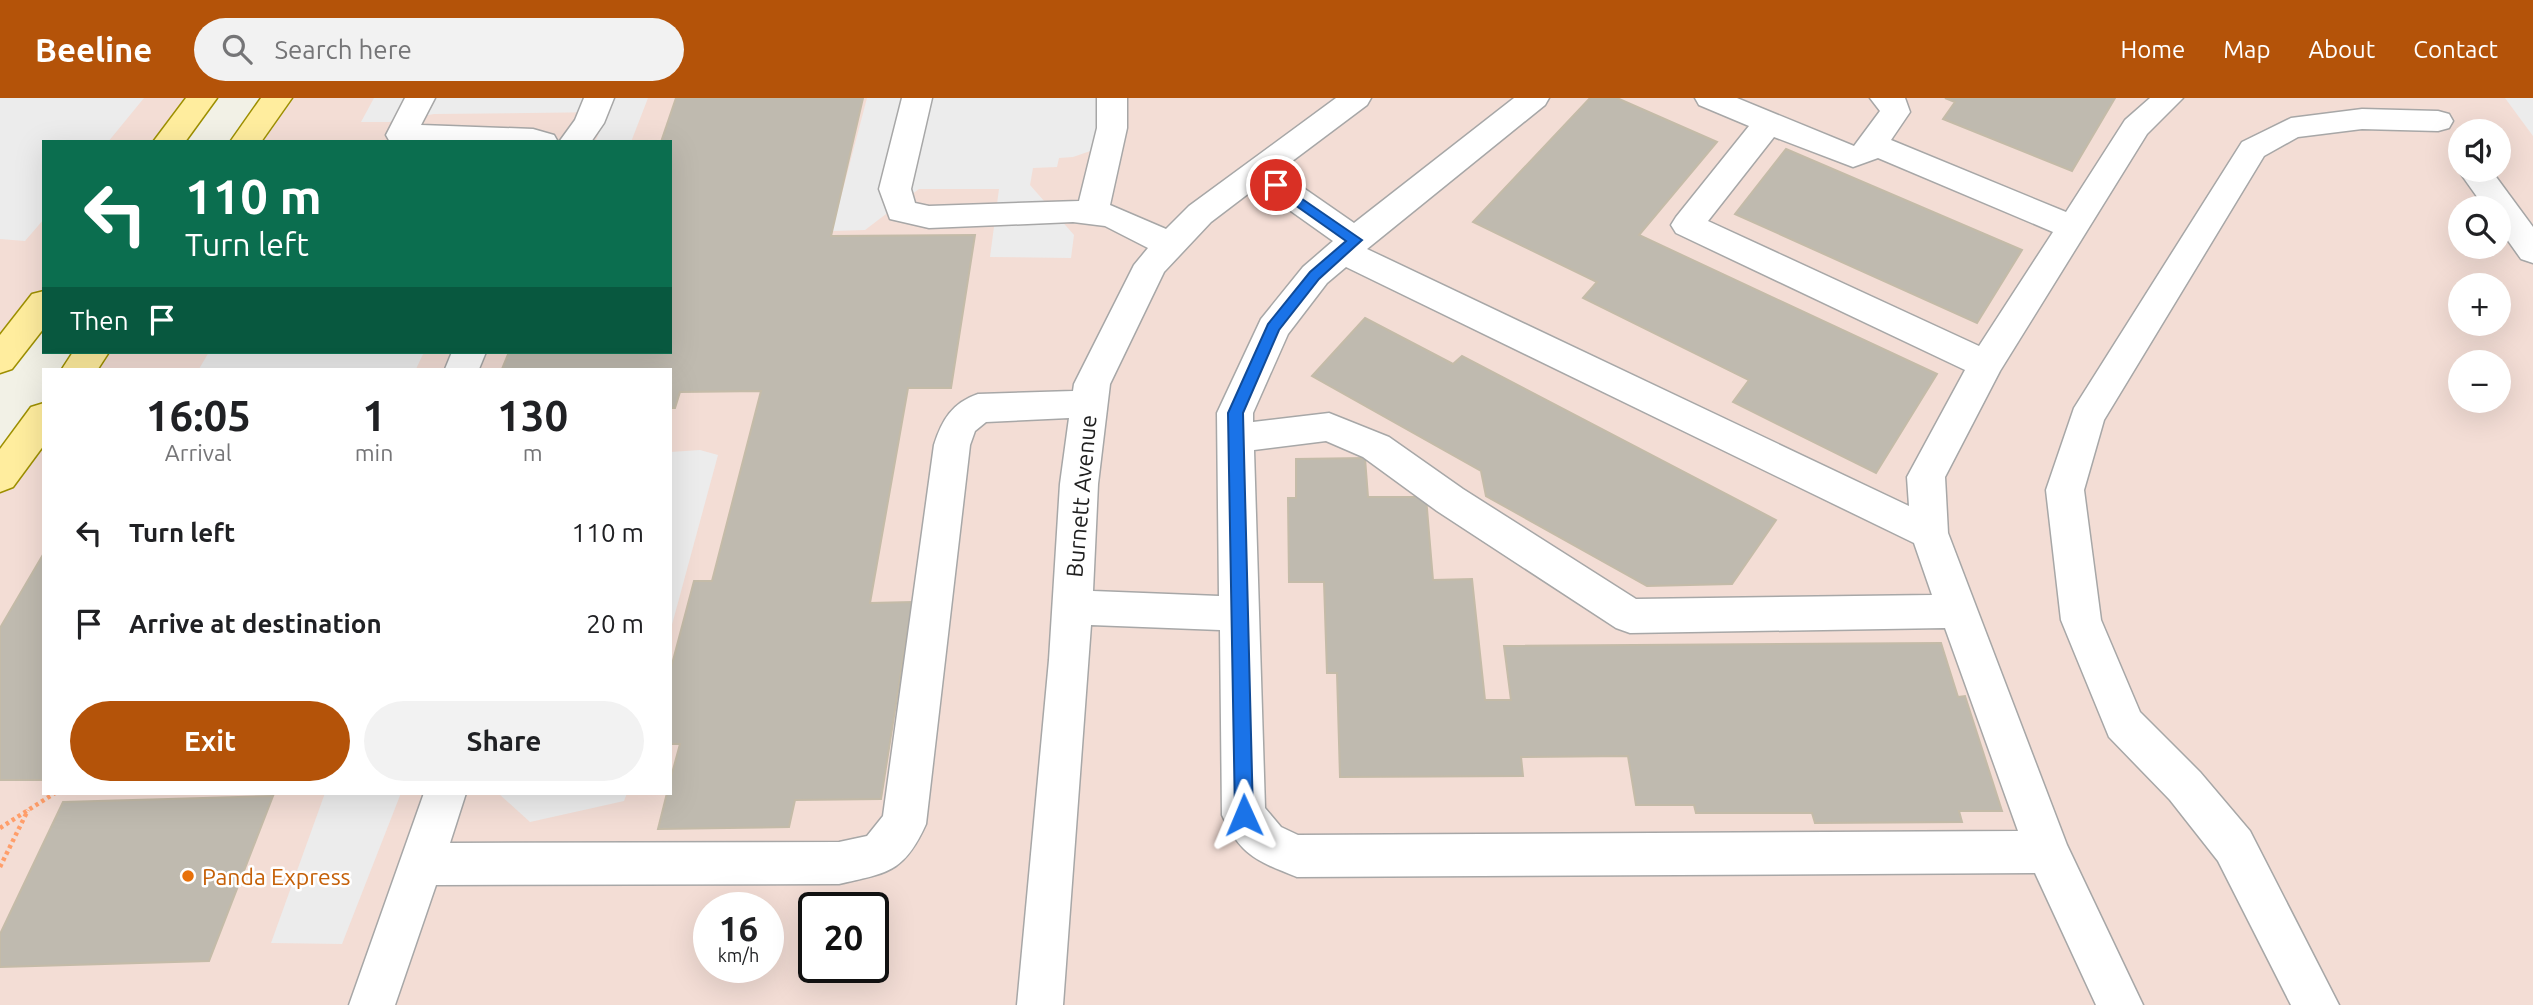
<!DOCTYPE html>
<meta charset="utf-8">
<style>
body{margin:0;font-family:Ubuntu,sans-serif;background:#f2f2f2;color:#202124;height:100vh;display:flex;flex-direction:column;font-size:26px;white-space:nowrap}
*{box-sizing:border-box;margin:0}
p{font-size:23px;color:#757577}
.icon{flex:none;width:38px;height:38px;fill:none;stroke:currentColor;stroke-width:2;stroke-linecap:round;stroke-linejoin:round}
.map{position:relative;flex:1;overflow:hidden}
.side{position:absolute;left:42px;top:270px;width:630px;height:427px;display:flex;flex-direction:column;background:#fff;border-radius:0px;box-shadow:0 7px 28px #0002}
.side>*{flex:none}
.guide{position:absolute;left:42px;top:42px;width:630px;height:214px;border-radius:0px;box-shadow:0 7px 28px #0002;background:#0b6e4f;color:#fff;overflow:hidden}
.controls{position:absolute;left:2448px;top:21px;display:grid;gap:14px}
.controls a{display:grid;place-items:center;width:63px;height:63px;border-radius:50%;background:#fff;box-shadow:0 7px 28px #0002;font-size:35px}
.speed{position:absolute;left:693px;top:794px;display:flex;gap:14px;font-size:35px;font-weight:700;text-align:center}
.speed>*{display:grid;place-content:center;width:91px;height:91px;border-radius:50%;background:#fff;box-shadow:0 7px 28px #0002;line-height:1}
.speed small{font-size:18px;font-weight:400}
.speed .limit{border:4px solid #111;border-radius:10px;background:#fff;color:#111}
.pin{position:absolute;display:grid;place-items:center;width:60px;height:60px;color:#fff;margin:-30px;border:4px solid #fff;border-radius:50%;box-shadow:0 2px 7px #0007}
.me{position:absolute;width:77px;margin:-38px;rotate:359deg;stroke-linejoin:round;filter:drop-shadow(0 0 5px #0008)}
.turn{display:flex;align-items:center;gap:24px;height:147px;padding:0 28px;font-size:32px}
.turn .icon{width:91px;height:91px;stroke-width:2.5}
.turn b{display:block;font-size:49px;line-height:60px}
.then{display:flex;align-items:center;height:66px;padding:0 28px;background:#0003;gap:14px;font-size:26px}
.eta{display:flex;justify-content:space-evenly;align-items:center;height:119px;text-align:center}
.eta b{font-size:42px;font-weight:700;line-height:49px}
.primary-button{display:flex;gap:14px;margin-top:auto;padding:14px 28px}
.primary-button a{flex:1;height:80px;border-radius:42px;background:#b45309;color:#fff;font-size:28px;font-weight:700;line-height:80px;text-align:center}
.primary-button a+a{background:#f2f2f2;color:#202124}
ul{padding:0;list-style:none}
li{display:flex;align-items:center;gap:21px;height:91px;padding:0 28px}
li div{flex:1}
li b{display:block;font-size:26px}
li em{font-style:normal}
header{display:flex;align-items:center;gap:42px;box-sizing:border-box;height:98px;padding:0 35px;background:#b45309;color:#fff}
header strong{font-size:33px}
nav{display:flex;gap:38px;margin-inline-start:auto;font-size:24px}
.search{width:490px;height:63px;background:#f2f2f2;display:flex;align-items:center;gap:18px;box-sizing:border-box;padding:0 24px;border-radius:38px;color:#757577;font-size:26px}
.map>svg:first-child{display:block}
.commercial{fill:#f3ddd5;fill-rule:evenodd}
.parking{fill:#ececec}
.building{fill:#bfbaaf;stroke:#c4bba8;stroke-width:2}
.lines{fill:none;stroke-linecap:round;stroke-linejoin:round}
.minor-casing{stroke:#a7a7a7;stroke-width:3}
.major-casing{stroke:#9d8f00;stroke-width:3}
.path{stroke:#ff9e6a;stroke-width:4.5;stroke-dasharray:3.5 3.5;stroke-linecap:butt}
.minor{fill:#fff;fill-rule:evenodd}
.major{fill:#ffed9e;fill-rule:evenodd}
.route{fill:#1a73e8;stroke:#114b97;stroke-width:2}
.food-dot{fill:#e8710a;stroke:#fff;stroke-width:2.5}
.labels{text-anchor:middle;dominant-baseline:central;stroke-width:5;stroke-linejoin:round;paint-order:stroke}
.street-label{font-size:23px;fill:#202020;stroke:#fff}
.food-label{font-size:23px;fill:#c56008;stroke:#fff;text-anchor:start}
</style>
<header>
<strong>Beeline</strong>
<div class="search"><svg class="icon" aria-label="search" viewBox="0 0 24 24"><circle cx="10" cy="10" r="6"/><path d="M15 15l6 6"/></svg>Search here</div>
<nav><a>Home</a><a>Map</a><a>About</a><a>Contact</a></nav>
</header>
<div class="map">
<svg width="2533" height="907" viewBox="0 0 2533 907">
<rect width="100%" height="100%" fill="#f2f1e6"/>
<g class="commercial">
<path d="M0,0H202L168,44H44V205L0,262Z"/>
<path d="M277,0H2533V907H0V379L44,319V695H670V271H79L92,254H670V44H245ZM2460,33H2499V72H2460ZM2460,110H2499V149H2460ZM2460,187H2499V226H2460ZM2460,264H2499V303H2460ZM709,810H768V870H709ZM814,810H873V870H814Z"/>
</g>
<g class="parking">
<path d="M0,0H144L108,44H44V121L25,143L0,141Z"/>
<path d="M374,0H648L631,44H595L608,14L434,16L389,24H361Z"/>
<path d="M867,0H1104L1099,50L1073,59L1059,60L1057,69L1033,70L1030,87L1074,137L1071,160L990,159L999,91H919L865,132L832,133Z"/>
<path d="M2505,0H2533V38Z"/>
<path d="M209,254H424L416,271H199Z"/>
<path d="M700,352L718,357L670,534V354Z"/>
<path d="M325,695H401L342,846L271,845Z"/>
<path d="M498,695H627L624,703L530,724Z"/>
</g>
<g class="building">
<path d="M676,0H863L831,138L975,137L951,290H908L870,505L912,504L881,701L795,702L789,729L658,731L667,695H670V683L680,646H670V574L694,483H712L761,293L680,294L675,310H670V271H502L509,254H670V44H661Z"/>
<path d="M1590,0H1617L1717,44L1639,137L1937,276L1876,375L1733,304L1749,282L1583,200L1597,184L1473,124Z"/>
<path d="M1945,0H2115L2072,73L1943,21L1955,4Z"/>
<path d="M1786,51L2022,152L1977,225L1735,116Z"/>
<path d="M1365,220L1453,266L1462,258L1776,422L1732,486L1647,488L1486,398L1481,373L1312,278Z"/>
<path d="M1365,360L1368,399H1426L1433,482L1472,481L1485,602H1511L1504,548L1941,545L1958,599L1965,598L2002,713H1959L1962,724L1815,725L1812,715H1696L1694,707H1636L1628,658L1521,659L1523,678L1340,679L1337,575H1327L1324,484H1289L1288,400H1296V361Z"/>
<path d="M44,455V682H0V530Z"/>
<path d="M273,698L209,863L0,869V836L63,704Z"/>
</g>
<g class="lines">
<defs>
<g id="minor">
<path d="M405,0H435L421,27L533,31L554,37L558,44H390L386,37Z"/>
<path d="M584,0H614L604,25L591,44H559L575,22Z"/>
<path d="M902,0H932L911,91L915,105L929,108L1079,103L1097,30V0H1127V30L1110,107L1166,131L1189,108L1336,0H1371L1367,7L1279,73L1354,125L1514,0H1549L1545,7L1367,151L1909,408L1907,379L1965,272L1676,135L1671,127L1676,119L1749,28L1699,7L1695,0H1737L1854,48L1880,13L1870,0H1905L1910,14L1891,42L2066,114L2125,22L2150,0H2183L2147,36L2000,273L1945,379L1948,435L2067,747L2143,907H2096L2035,775L1297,779C1257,763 1241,758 1222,717L1220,532L1091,527L1063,907H1017L1049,562L1060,386L1069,320L986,324L975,333L970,347L926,726C904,775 887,775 839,786L436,787L395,907H349L424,695H466L450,745L839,744L867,738L883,718L934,347C942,322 952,305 978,296L1073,293L1074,286L1134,167L1148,150L1105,128L1073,124L929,130L890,121L879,91ZM1774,39L1853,69L1878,60L2053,134L1979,248L1708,123ZM1257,89L1333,143L1303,169L1261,221L1217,315L1219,498L1093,493L1098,386L1110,286L1164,174L1211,124ZM1346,169L1914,445L1932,497L1636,501L1463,391L1389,339L1329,315L1253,324V315L1288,236L1327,185ZM1326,343L1363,359L1437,413L1616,530L1630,535L1945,530L2018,733L1298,737L1281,729L1265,710L1254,352Z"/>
<path d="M2362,11L2438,13L2449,16L2453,23L2449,30L2438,33L2362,31L2298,39L2264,58L2104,322L2084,392L2101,522L2140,614L2200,674L2250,733L2339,907H2291L2218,763L2170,702L2109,639L2061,522L2046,392L2074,310L2242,44L2291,20Z"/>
<path d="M2460,68V72H2491L2533,129V165L2521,161L2499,130V110H2485L2458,72Z"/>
<path d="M452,254H486L479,271H445Z"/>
</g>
<g id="major">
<path d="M186,0H217L185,44H153Z"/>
<path d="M261,0H292L261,44H230Z"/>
<path d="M44,193V230L12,271L0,275V237L32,196Z"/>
<path d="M73,254H109L98,271H62Z"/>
<path d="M44,305V347L13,389L0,394V351L31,309Z"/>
</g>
</defs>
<use href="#minor" class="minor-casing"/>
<use href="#major" class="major-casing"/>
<g class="path">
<path d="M0,730L55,695"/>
<path d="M0,769L28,712"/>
</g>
<use href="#minor" class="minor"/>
<use href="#major" class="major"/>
</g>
<path class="route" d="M1276,83L1362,142L1319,181L1279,232L1243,315L1253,717L1251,723L1244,725L1238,723L1235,717L1228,315L1268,226L1310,174L1346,143L1271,90L1269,87Z"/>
<circle class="food-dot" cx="188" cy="778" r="7"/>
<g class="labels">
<g class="street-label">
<text transform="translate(1081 398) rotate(-85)">Burnett Avenue</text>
</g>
<g class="food-label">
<text x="202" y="778">Panda Express</text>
</g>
</g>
</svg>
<div class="controls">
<a><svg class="icon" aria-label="sound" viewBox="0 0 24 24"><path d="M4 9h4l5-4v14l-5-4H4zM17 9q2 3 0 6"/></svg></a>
<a><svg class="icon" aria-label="search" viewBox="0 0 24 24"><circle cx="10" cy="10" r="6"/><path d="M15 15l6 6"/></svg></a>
<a>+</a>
<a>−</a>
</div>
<div class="speed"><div>16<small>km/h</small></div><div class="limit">20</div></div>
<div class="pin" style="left:1276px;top:87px;background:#d93025"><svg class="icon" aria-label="arrive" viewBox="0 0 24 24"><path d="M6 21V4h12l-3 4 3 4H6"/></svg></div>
<svg class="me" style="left:1244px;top:717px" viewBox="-20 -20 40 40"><path d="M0-17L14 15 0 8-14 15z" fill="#1a73e8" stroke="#fff" stroke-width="4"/></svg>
<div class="guide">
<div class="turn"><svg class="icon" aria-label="left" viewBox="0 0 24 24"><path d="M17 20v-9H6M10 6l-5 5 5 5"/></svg><div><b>110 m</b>Turn left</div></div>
<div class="then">Then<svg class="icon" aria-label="arrive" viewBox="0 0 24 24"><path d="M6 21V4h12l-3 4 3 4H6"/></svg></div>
</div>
<section class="side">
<div class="eta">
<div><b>16:05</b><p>Arrival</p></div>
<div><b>1</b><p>min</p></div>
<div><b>130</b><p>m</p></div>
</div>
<ul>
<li><svg class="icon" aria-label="left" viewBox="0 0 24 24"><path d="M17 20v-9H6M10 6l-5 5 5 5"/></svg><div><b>Turn left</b></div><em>110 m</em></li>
<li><svg class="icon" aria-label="arrive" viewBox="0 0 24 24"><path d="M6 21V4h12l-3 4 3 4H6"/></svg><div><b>Arrive at destination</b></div><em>20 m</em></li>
</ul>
<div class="primary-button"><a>Exit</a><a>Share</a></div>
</section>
</div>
